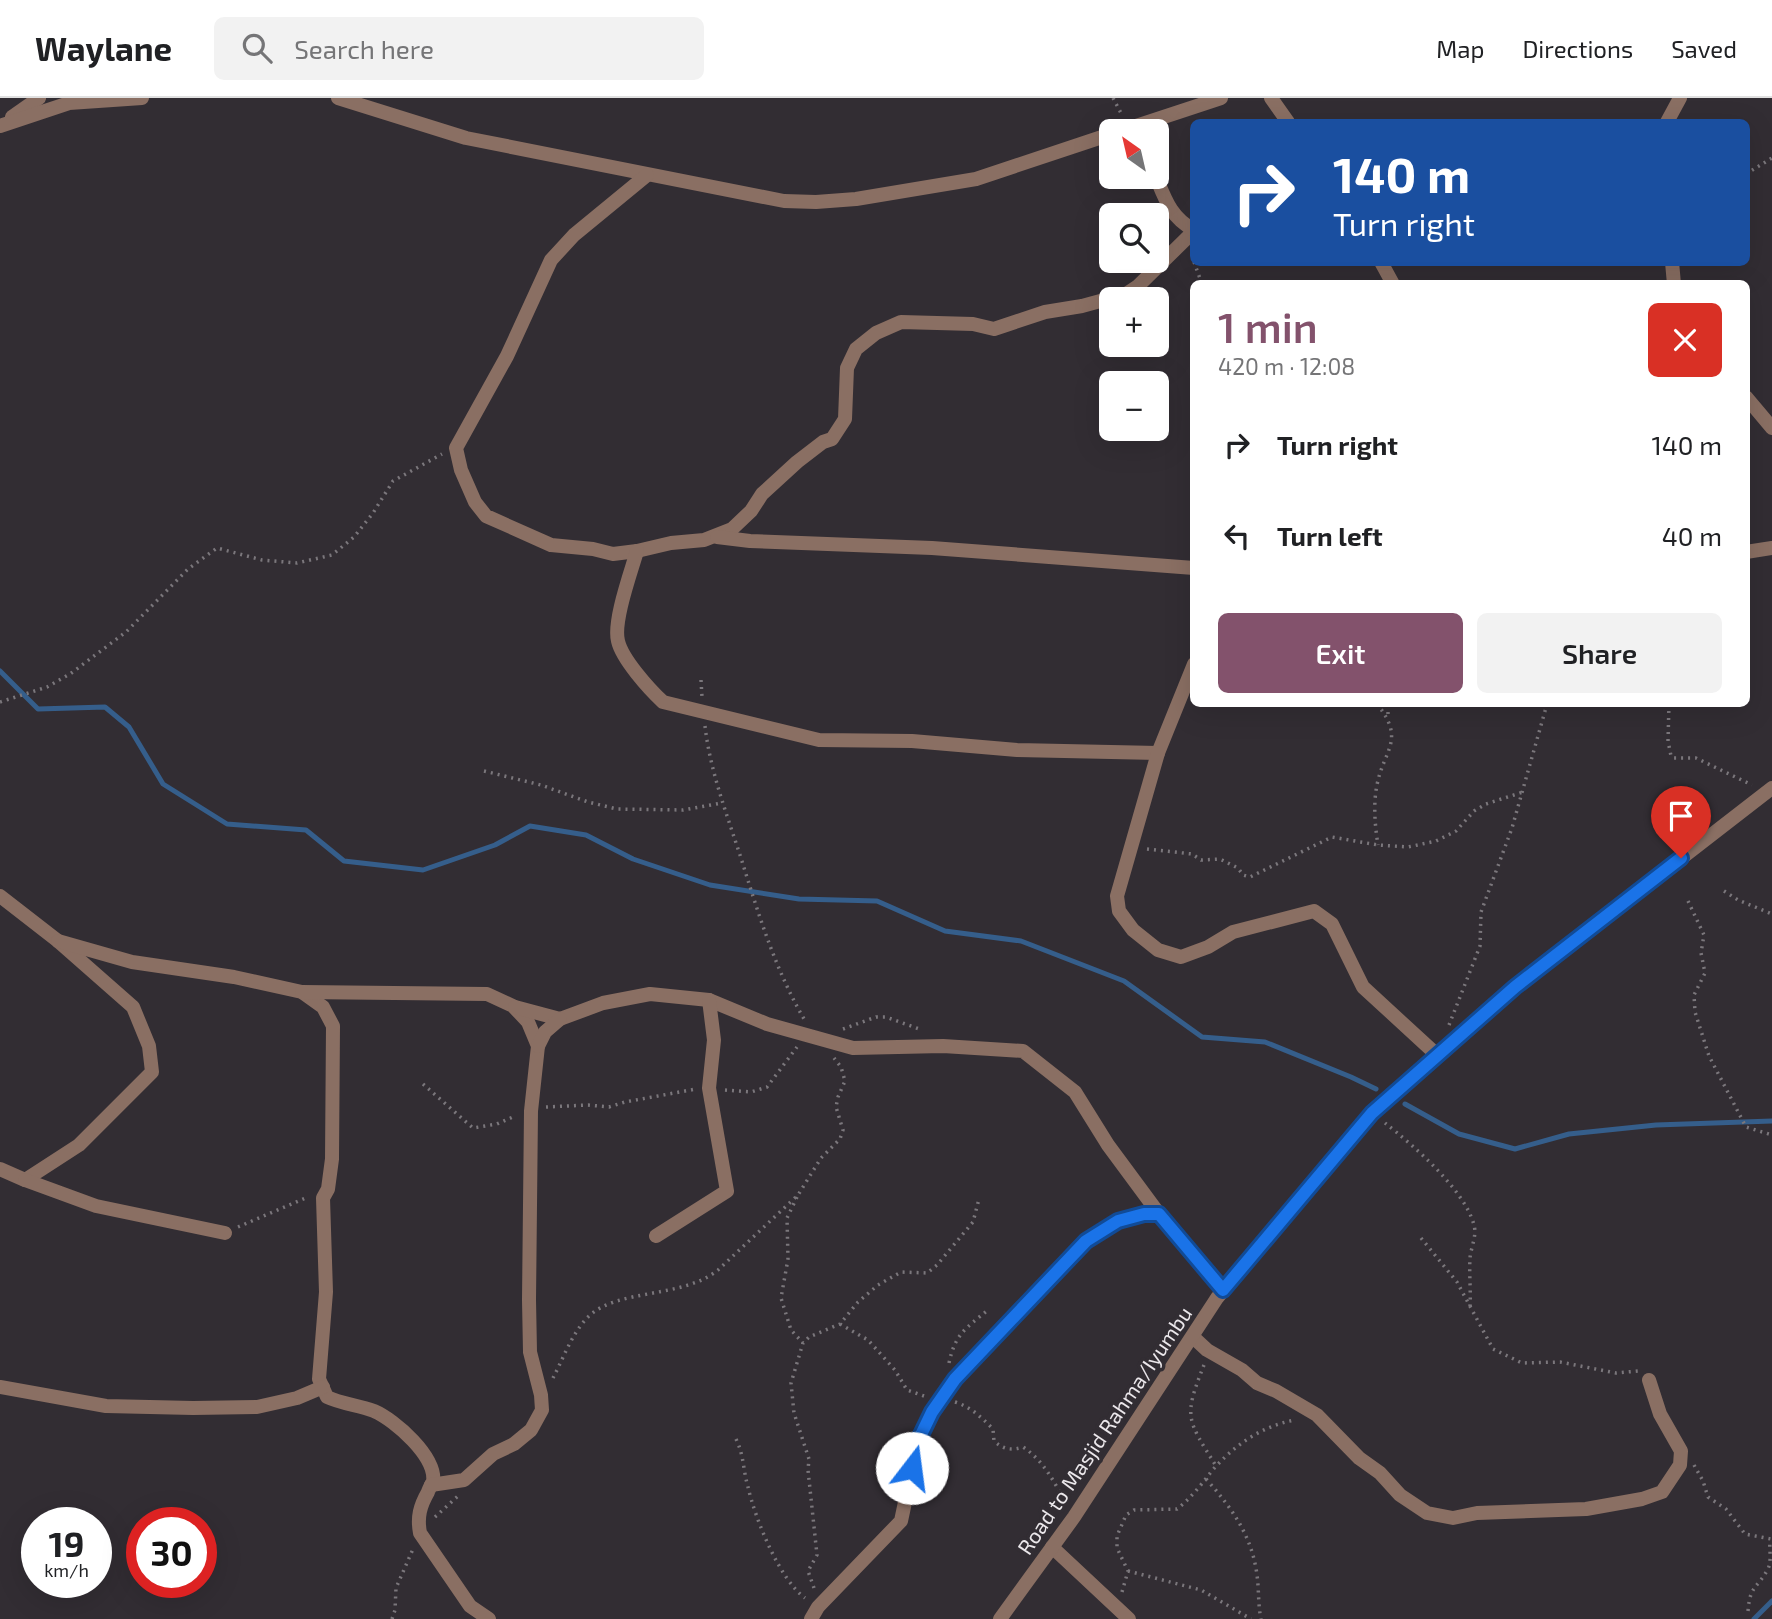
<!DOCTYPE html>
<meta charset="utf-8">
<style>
body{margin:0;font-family:"Exo 2",sans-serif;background:#f2f2f2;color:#202124;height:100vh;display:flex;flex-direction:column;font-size:26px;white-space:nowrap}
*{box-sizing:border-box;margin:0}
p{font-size:23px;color:#757577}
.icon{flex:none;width:38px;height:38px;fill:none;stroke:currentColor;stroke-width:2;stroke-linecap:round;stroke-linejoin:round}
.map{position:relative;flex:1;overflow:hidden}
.panel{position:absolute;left:1190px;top:182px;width:560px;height:427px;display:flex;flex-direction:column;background:#fff;border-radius:10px;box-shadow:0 7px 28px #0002}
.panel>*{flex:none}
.top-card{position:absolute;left:1190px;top:21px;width:560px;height:147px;border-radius:10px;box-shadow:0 7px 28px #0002;background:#1a4fa0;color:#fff;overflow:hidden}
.needle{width:46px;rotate:326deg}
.tools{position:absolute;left:1099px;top:21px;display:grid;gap:14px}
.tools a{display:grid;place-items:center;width:70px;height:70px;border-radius:10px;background:#fff;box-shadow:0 7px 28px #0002;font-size:35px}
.speed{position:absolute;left:21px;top:1409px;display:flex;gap:14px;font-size:35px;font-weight:700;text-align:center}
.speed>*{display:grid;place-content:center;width:91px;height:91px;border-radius:50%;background:#fff;box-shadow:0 7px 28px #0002;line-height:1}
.speed small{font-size:18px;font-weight:400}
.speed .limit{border:10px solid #d22;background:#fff;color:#111}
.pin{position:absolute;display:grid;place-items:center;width:60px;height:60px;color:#fff;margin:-72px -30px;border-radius:50% 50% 50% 0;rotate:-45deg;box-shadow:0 0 7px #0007}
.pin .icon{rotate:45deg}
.me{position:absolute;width:77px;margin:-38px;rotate:15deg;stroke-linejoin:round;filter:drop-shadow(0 0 5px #0008)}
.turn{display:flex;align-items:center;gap:24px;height:147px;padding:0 28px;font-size:32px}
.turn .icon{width:91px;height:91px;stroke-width:2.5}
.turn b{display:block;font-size:49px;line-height:60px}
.round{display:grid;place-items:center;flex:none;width:74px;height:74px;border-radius:10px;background:#f2f2f2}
.headline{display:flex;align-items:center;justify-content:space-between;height:119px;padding:0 28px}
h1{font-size:42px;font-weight:600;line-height:52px;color:#83526c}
.button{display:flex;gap:14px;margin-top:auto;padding:14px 28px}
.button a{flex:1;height:80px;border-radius:10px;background:#83526c;color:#fff;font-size:28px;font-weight:600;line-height:80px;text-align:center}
.button a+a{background:#f2f2f2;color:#202124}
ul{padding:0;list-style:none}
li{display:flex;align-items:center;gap:21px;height:91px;padding:0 28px}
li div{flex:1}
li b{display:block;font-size:26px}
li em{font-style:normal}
header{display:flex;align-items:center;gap:42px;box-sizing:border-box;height:98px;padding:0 35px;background:#fff;border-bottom:2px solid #e0e0e0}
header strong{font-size:33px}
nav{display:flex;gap:38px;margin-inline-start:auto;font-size:24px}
.search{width:490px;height:63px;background:#f2f2f2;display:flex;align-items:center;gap:18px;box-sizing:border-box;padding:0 24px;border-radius:10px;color:#757577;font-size:26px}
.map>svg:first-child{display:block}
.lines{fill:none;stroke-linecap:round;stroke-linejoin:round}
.stream{stroke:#355e8b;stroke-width:5}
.path{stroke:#7b777c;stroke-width:3.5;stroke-dasharray:2 5;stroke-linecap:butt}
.street{stroke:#8a6f63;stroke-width:14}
.route-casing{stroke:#114b97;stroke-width:18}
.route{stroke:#1a73e8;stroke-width:12}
.labels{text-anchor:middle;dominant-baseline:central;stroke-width:7;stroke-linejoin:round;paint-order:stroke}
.street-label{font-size:21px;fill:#ebe7eb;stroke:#322d33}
</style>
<header>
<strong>Waylane</strong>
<div class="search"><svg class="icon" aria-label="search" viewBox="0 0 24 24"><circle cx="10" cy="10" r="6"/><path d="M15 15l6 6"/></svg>Search here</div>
<nav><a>Map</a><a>Directions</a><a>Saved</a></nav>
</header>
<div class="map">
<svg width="1772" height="1521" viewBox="0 0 1772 1521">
<rect width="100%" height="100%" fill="#322d33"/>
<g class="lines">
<g class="stream">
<path d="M0,573L38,611L105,609L129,629L163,686L227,726L306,732L344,763L423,772L495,747L530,728L586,737L633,761L710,787L799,801L877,803L945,833L1021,843L1124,883L1202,939L1265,944L1351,979L1376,991"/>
<path d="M1405,1006L1459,1036L1515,1051L1569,1036L1656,1027L1772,1023"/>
<path d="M1754,1521L1772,1503"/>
</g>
<g class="path">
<path d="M1113,0L1122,17"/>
<path d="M1746,76L1772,60"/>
<path d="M1194,164L1202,186"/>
<path d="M701,582L702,599"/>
<path d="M0,604L47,589L70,576L126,534L188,471L217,450L262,462L297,465L332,457L354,439L373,415L393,383L442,356"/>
<path d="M1377,606C1406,642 1384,651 1377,687C1373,706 1375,728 1378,747"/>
<path d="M1669,606L1668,643L1671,658L1674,660H1696L1752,687"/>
<path d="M1388,616V606"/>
<path d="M705,628C710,672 726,714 740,757C758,814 774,869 804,921"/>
<path d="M484,673L541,687L588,704L617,711L683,712L722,705"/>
<path d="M1147,751L1192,756L1201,762L1220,761L1238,770L1243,777L1250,779L1332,739L1378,747L1408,749L1436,743L1456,733L1474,713L1486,706L1523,694"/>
<path d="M1724,793L1738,802L1772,816"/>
<path d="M1688,803L1704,837L1701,855L1705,875L1694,897L1695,914L1709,958L1746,1029L1772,1037"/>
<path d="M1449,927L1480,848L1481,814L1512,730L1547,606"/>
<path d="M843,931L876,919H886L922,932"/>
<path d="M423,986L473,1030L497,1026L515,1018"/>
<path d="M725,992L751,994L767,989L797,949"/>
<path d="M546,1009L588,1007L609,1009L625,1004L696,991"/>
<path d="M1385,1025C1413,1047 1465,1092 1474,1127C1477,1138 1471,1149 1470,1160C1469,1176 1471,1193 1470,1209"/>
<path d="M797,1099L787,1120L788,1161L781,1200L791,1232L803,1245"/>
<path d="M238,1129L308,1099"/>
<path d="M1421,1140L1457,1184L1493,1251L1522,1265L1560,1264L1616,1275L1638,1273"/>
<path d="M840,1226L868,1242L895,1272L907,1292L924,1298"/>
<path d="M949,1265C955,1236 966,1230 988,1212"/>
<path d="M1204,1267C1183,1320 1187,1321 1216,1368"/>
<path d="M553,1280C563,1261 572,1235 588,1219C617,1190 682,1201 718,1172L798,1097L821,1060L840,1041L843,1032L836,1009L838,999L845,983L841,969L834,960"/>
<path d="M955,1304C971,1309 981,1319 993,1331L994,1343C1003,1351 1011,1353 1023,1349C1044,1363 1054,1384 1066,1405"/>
<path d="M736,1341C744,1357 743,1372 748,1389C755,1420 779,1481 805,1500"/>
<path d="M1694,1367L1703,1383L1708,1399L1726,1411L1745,1436L1771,1441"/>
<path d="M1206,1381C1232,1410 1252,1438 1257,1477C1259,1492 1258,1507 1261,1521"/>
<path d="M435,1419L458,1398"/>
<path d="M1128,1473L1201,1492L1251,1521"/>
<path d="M814,1490L808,1473L817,1457L808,1372L809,1361L794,1315L791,1285L803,1245L809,1239L840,1226L858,1204L878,1187L901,1174L927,1175L937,1167L973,1124L979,1101"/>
<path d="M1122,1494L1128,1473L1117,1450V1438L1126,1417L1134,1412L1177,1411C1190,1401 1201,1387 1211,1374C1233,1348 1261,1328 1295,1322"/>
<path d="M1748,1513C1750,1487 1757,1491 1768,1471C1772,1462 1769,1451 1770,1442"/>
<path d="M392,1521L395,1512L396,1490L413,1451"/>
</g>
<g class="street">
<path d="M338,0L466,40L784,103L816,104L856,101L976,81L1111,36"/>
<path d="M1271,0L1288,24"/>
<path d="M12,19L39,0"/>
<path d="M1667,24L1680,0"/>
<path d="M0,28L69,5L142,0"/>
<path d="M1121,33L1221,0"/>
<path d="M647,77L574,137L551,162L507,258L456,350L461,372L475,404L486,418L551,447L593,451L613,456L637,453L671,445L704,442L732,431L751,413L762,396L797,364L823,344L832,341L845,321L847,270L856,251L876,235L901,224L973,226L994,231L1045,214L1082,208L1126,196L1138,188L1194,133"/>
<path d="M1156,79C1165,101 1171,120 1194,132"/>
<path d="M1381,164L1393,186"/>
<path d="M1672,164L1674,186"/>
<path d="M1746,299L1772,330"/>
<path d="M717,439L750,443L932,450L1194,470"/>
<path d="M637,453C631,474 613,523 618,543C622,561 649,591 663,604L819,642L912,643L1017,652L1158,655"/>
<path d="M1746,454L1772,450"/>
<path d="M1194,566L1158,655L1117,798L1119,813L1133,832L1158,852L1181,859L1208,849L1233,834L1314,813L1332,826L1363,889L1437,957"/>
<path d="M0,798L58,843L133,909L149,948L152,974L79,1047L25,1082L0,1071"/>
<path d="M58,843L132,864L234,879L302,894L323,909L333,928L332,1061L328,1091L323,1100L326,1194L319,1281L327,1299C342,1306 358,1307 374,1313C395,1322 437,1359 433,1384C432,1385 428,1393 428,1394C420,1408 417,1419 420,1435L470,1508L489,1521"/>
<path d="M302,894L487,896L513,908L528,924L538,948L531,1013L529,1202L530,1254L541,1297L542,1312L531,1332L514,1346L493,1356L464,1382L431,1387"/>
<path d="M515,909L560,921L603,905L650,896L709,902L767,926L853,950L943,948L1023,953L1075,994L1108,1047L1159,1116"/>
<path d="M538,948L545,934L560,921"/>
<path d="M25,1082L96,1108L225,1135"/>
<path d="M656,1138L727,1093L709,990L714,942L709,902"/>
<path d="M1193,1239L1207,1252L1242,1272L1257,1285L1276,1293L1317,1317L1359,1360L1380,1375L1400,1397L1427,1415L1453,1420L1477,1415L1586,1411L1642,1401L1662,1394L1680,1367L1681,1353L1660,1316L1649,1282"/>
<path d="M0,1289L106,1308L193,1310L257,1309L297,1300L323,1289"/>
<path d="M1052,1449L1129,1521"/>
<path d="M811,1521L818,1509L901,1423L918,1343L932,1314L955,1281L1086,1143L1118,1123L1144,1116H1159L1223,1192"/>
<path d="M1000,1521L1074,1419L1217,1200L1372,1015L1515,889L1772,690"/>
</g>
</g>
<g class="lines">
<defs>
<path id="route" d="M912,1370L918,1343L932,1314L955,1281L1086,1143L1118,1123L1144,1116H1159L1223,1192L1372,1015L1515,889L1681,760"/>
</defs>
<use href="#route" class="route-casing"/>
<use href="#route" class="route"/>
</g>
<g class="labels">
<g class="street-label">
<text transform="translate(1104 1332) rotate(-56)">Road to Masjid Rahma/Iyumbu</text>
</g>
</g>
</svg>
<div class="tools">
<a><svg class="needle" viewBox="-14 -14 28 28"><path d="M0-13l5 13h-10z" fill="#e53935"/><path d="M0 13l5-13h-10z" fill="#757577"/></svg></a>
<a><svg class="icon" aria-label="search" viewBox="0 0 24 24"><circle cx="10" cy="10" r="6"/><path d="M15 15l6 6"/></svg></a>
<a>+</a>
<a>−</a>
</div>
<div class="speed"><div>19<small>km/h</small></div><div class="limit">30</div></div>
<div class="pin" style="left:1681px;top:760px;background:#d93025"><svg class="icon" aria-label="arrive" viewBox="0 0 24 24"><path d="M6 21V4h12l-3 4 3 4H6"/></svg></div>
<svg class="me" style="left:912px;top:1370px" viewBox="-20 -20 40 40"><circle r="19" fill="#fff"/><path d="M0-13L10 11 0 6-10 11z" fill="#1a73e8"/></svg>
<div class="top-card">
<div class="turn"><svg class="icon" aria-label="right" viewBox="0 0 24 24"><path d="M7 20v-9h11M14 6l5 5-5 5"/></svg><div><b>140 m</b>Turn right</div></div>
</div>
<section class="panel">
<div class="headline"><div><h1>1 min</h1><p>420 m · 12:08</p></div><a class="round" style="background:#d93025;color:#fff"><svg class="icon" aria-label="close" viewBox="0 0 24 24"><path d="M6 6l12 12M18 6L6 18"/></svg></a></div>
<ul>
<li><svg class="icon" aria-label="right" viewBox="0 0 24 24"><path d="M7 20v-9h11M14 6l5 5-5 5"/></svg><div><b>Turn right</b></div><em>140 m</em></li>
<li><svg class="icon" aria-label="left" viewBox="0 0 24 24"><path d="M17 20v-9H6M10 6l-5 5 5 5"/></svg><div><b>Turn left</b></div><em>40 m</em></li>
</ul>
<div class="button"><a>Exit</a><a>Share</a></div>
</section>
</div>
